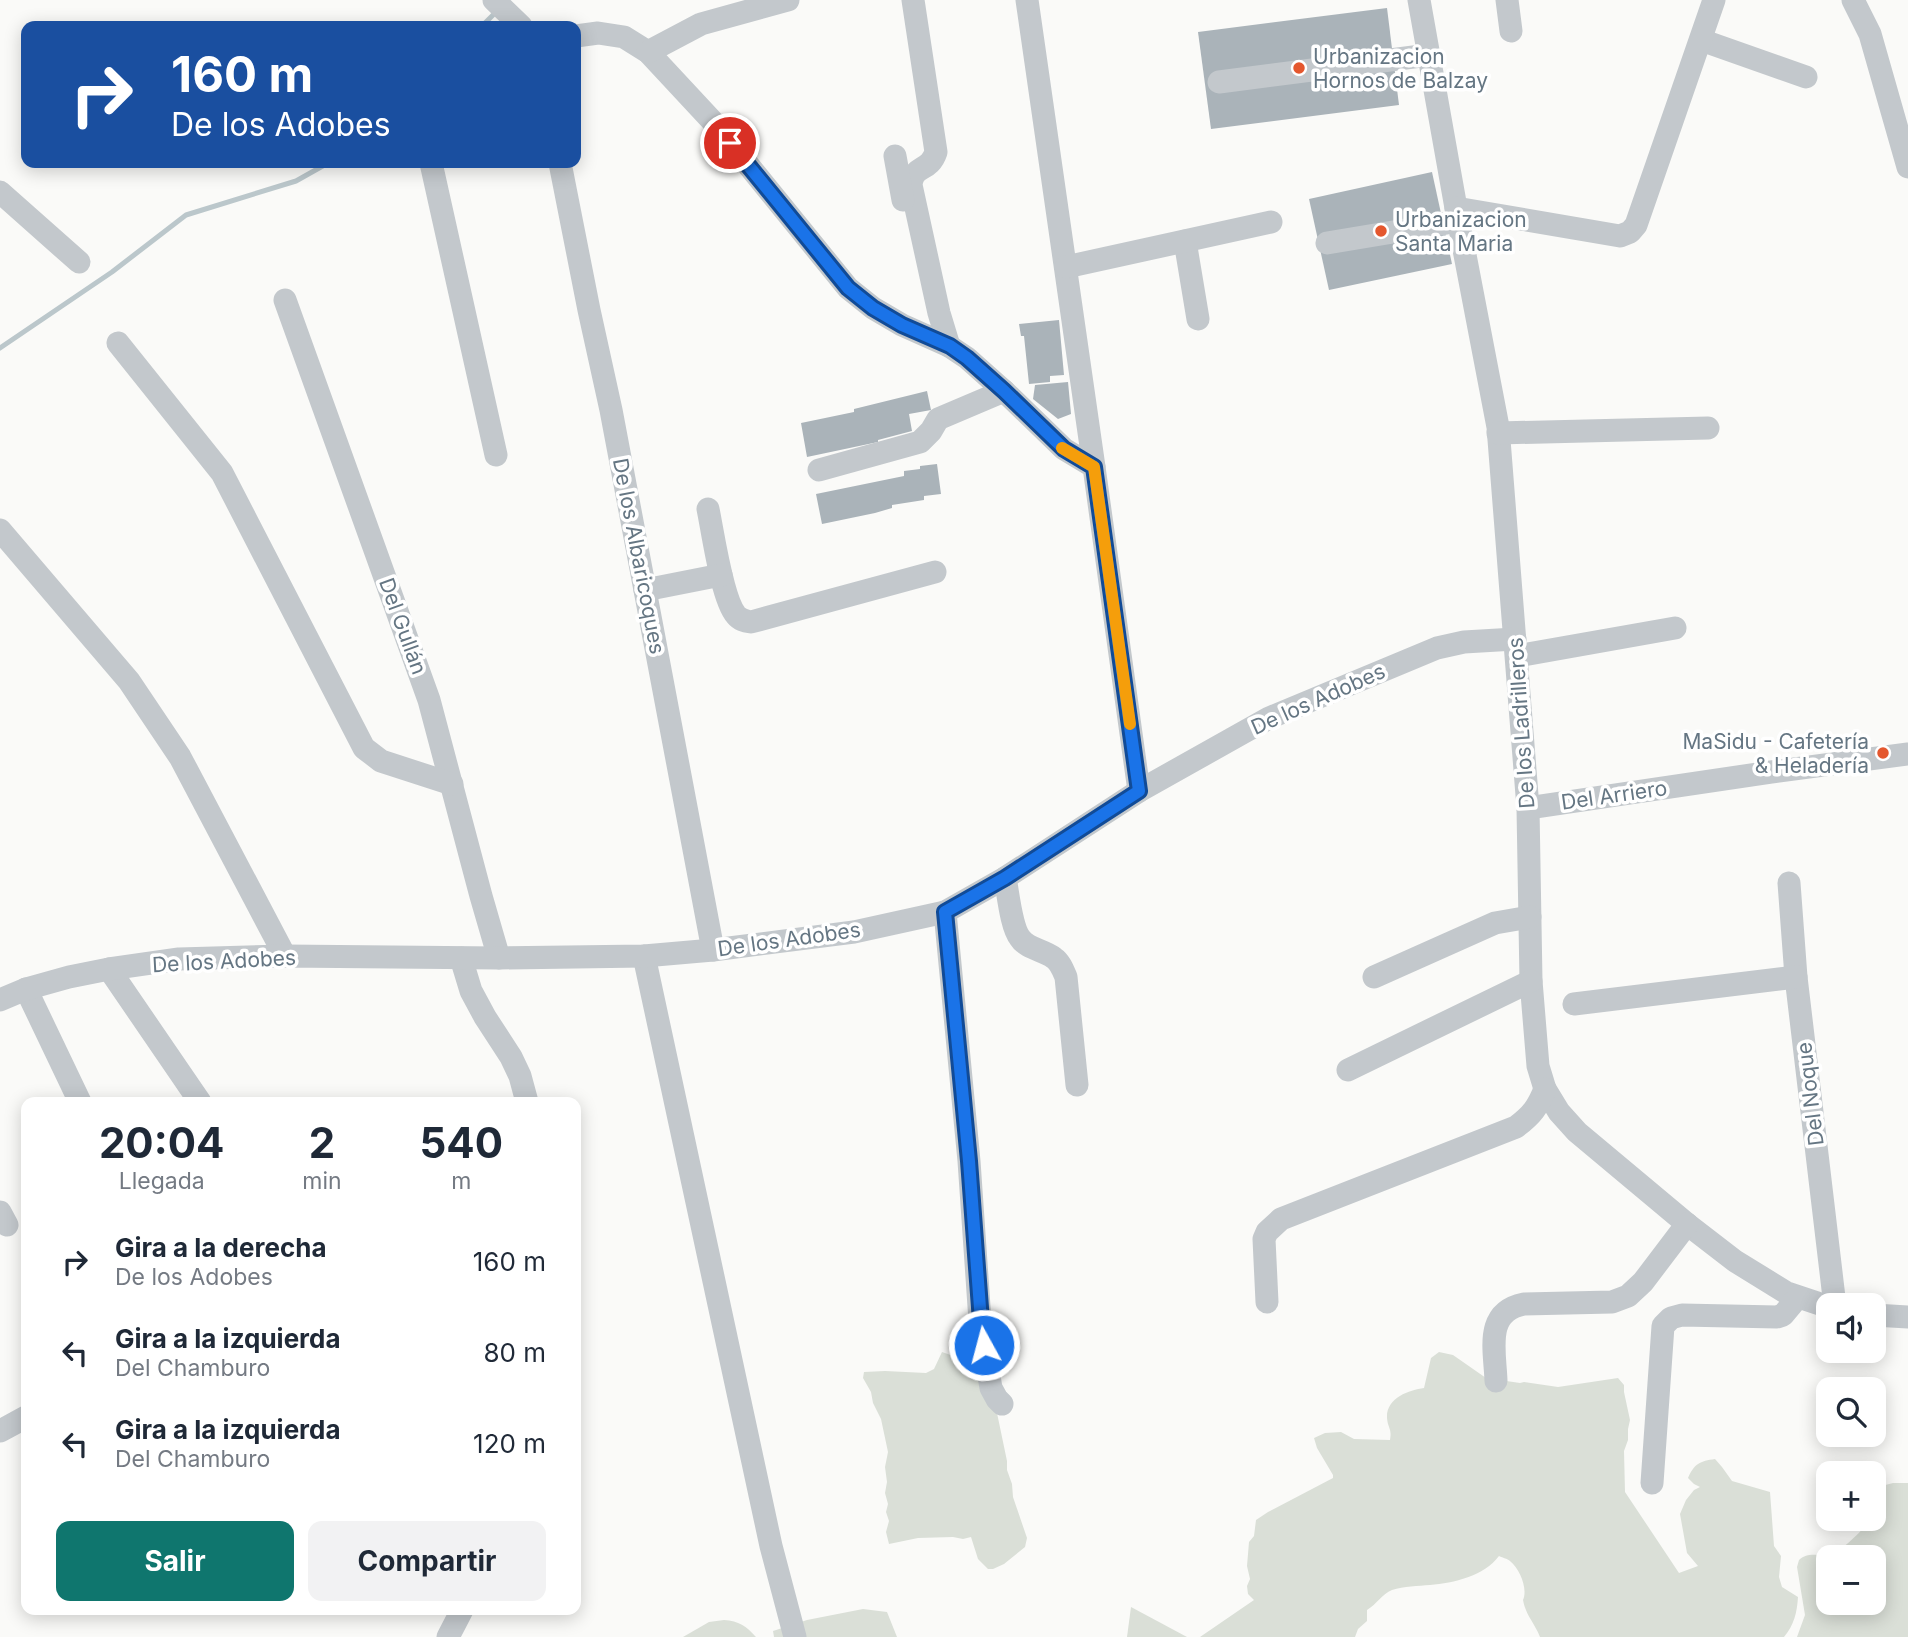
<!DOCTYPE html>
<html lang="es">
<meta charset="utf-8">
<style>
body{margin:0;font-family:Inter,sans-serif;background:#f2f2f3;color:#1f2937;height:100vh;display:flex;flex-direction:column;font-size:26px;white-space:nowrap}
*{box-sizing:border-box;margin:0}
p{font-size:23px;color:#747a83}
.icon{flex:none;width:38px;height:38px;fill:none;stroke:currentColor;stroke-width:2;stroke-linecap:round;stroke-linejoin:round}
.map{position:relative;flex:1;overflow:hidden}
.sheet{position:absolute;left:21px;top:1097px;width:560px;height:518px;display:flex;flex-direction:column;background:#fff;border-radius:14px;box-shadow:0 4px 18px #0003}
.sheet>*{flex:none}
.hud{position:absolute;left:21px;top:21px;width:560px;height:147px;border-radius:14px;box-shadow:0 4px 18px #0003;background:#1a4fa0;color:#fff;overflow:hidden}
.tools{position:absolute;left:1816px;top:1293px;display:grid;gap:14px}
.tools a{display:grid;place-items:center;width:70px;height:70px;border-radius:14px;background:#fff;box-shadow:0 4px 18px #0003;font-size:35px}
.pin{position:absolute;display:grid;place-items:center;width:60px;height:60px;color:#fff;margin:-30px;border:4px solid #fff;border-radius:50%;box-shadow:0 2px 7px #0007}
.me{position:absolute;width:77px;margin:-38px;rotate:353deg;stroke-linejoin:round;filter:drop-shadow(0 0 5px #0008)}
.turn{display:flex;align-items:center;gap:24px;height:147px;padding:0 35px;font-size:32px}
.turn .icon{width:91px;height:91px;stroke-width:2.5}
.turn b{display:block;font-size:49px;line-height:60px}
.eta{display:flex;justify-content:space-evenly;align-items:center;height:119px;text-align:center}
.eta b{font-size:42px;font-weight:700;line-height:49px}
.primary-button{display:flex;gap:14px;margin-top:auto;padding:14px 35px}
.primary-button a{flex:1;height:80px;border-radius:14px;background:#0f766e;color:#fff;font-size:28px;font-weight:700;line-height:80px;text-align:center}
.primary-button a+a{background:#f2f2f3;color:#1f2937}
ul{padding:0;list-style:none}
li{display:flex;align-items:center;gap:21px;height:91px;padding:0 35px}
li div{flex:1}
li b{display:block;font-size:26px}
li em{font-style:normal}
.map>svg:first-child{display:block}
.green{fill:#dadfd7;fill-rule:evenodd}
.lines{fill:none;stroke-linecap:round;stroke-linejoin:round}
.stream{stroke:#bbc7cb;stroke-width:5}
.building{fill:#aab3b9}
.minor{stroke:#c3c8cc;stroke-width:23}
.route-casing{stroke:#114b97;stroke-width:18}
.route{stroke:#1a73e8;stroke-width:12}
.slow{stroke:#f59e0b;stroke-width:12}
.poi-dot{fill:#e4572e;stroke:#fff;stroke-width:2.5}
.labels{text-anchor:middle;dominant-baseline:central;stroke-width:7;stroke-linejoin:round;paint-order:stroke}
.poi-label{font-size:21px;fill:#657683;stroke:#fff;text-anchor:start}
.street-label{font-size:21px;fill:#657683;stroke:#fff}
</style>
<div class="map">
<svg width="1908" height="1637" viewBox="0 0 1908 1637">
<rect width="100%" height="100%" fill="#fafaf8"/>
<g class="green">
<path d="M942,1352L965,1360L982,1371L997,1413L1007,1461V1470L1012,1484L1013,1497L1027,1538L1025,1547L1004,1564L993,1569H988L978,1559L971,1537L963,1539L953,1537L918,1538L889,1544L886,1532L889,1521L886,1512L888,1504L885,1493L887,1482L885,1467L888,1452L881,1419L873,1403L871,1392L863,1378L864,1372L885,1371L926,1373L934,1369Z"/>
<path d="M1439,1352L1453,1355L1486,1378L1520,1383L1524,1382L1558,1387L1618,1378L1624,1385V1392L1630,1420L1628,1429V1440L1624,1451L1625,1492L1679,1573L1698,1566L1687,1553L1680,1514L1686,1500L1694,1490L1700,1487L1694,1484L1688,1478C1694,1464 1700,1461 1715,1459L1722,1467L1732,1481L1770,1492L1774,1546L1781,1556L1779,1577L1782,1587L1798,1597C1797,1613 1794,1625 1784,1637H1540C1534,1622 1526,1616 1523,1600C1528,1589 1520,1569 1510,1561C1508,1559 1501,1557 1499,1556C1484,1576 1454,1583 1430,1585C1418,1586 1404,1586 1392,1590C1382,1594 1377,1604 1367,1610V1621L1358,1629L1355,1637H1200L1254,1600L1248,1594L1247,1586L1250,1579L1247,1566L1249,1542L1254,1536L1256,1520L1268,1512L1333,1478V1475L1317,1448L1314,1438L1325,1433L1341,1432L1354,1439L1390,1440C1392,1428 1388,1429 1387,1418C1386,1398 1409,1390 1424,1388L1431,1358Z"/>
<path d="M1893,1483H1908V1637H1797L1805,1615L1797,1567L1799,1560C1809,1551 1819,1557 1831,1555C1837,1554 1861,1532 1865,1526L1864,1519H1874V1488ZM1829,1558H1874V1603H1829Z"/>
<path d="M1131,1607L1187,1637H1127Z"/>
<path d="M863,1609L887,1612L897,1637H774L773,1631L807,1620Z"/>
<path d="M724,1620C739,1621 746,1626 756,1637H683L709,1622Z"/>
</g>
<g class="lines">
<g class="stream">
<path d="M482,26L497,11"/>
<path d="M0,348L112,272L186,215L296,181L328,163"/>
</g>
</g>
<g class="building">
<path d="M1387,8L1399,105L1211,129L1198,32Z"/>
<path d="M1432,172L1452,264L1329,290L1309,199Z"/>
<path d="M1059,320L1064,375L1050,376V382L1029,384L1024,336H1021L1019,324Z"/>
<path d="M1068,382L1071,414L1058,419L1033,399L1035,385Z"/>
<path d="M927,391L931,410L909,414L912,431L878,440V442L807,457L801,423L854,412V409Z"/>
<path d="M937,464L941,494L924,496V500L892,505V508L875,513L822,524L816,494L904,476V471L920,469V466Z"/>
</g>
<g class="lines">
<g class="minor">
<path d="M494,0L521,26"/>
<path d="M913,0L936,152C929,173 913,164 911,185L939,313L949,346"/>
<path d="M1027,0L1094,467"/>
<path d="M1419,0L1456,208L1498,427L1528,808L1531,981L1538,1066L1545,1089L1559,1112L1577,1132L1687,1224L1735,1261L1787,1293L1829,1307"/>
<path d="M1507,0L1511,31"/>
<path d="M1853,0L1870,34L1908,167"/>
<path d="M576,36L598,33L624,37L648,52L715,124L848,288L873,308L902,325L949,346L967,358L1004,391L1064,449L1094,467L1139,791"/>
<path d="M1701,40L1806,77"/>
<path d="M648,52L701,24L788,0"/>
<path d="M1219,82L1429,55"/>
<path d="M895,156L903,200"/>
<path d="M431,163L496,455"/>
<path d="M560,163L589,310L611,410L713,950"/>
<path d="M0,192L79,262"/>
<path d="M1456,208L1620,236L1630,232L1636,225L1714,0"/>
<path d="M1185,241L1198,319"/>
<path d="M1327,243L1459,221"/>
<path d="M1066,267L1271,222"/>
<path d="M285,300L429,700L481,896L499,958"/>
<path d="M118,343L222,473L364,748L381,761L452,784"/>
<path d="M1498,433L1708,428"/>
<path d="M819,470L920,442L931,431L938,419L1004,391"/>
<path d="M708,509C713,533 722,599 736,615C740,620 745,621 751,622L935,572"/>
<path d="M0,530L129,681L180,757L285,956"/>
<path d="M645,590L721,575"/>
<path d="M1517,656L1675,628"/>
<path d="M1528,808L1771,772L1908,754"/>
<path d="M1005,878C1008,892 1011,927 1020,938C1027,949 1044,950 1054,958C1060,962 1063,970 1066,977L1077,1085"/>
<path d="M1789,883L1796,977L1835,1306"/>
<path d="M945,912L969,1161L980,1321L991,1388L997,1399L1002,1404"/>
<path d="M644,956L771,1546L795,1637"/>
<path d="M461,958L471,991L485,1017L511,1057L520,1076L527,1102"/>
<path d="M109,969L200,1102"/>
<path d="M1374,977L1495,923L1530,917"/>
<path d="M26,989L80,1102"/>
<path d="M0,1000L26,989L69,977L109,969L179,959L285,956L499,958L644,956L713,950L854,932L945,912L1005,878L1139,791L1269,718L1437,648L1464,642L1515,639"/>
<path d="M1574,1004L1796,977"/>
<path d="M1348,1070L1531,981"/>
<path d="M0,1212L7,1225"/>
<path d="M1267,1302L1264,1239L1267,1232L1281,1219L1516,1127C1532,1115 1538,1107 1545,1089"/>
<path d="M1874,1315L1908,1317"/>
<path d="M1496,1381C1495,1350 1484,1312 1524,1304L1612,1302L1628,1296L1643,1282L1687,1224"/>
<path d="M0,1431L26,1417"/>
<path d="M1652,1483L1663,1326L1671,1318L1682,1315L1777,1317L1783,1315L1798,1297"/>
<path d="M448,1637L462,1610"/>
</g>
</g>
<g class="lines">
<defs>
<path id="route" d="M730,143L848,288L873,308L902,325L950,346L967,358L1004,391L1064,449L1094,467L1139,791L1005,878L945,912L969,1161L981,1321L984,1345"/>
</defs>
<use href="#route" class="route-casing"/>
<use href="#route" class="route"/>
<path class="slow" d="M1062,448L1094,467L1130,724"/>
</g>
<g class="poi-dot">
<circle cx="1299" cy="68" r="7"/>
<circle cx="1381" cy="231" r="7"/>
<circle cx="1883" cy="753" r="7"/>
</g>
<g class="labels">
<g class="poi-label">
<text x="1313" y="56">Urbanizacion<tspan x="1313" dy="24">Hornos de Balzay</tspan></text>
<text x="1395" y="219">Urbanizacion<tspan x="1395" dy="24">Santa Maria</tspan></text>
<text x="1869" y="741" text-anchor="end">MaSidu - Cafetería<tspan x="1869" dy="24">&amp; Heladería</tspan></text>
</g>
<g class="street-label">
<text transform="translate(639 556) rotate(79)">De los Albaricoques</text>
<text transform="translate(403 626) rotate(70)">Del Gullán</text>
<text transform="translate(1318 699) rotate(-24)">De los Adobes</text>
<text transform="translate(1521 723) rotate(-94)">De los Ladrilleros</text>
<text transform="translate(1614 795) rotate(-8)">Del Arriero</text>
<text transform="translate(789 939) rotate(-8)">De los Adobes</text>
<text transform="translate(224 961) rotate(-3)">De los Adobes</text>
<text transform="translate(1810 1094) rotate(-97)">Del Noque</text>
</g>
</g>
</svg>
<div class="tools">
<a><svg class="icon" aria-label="sound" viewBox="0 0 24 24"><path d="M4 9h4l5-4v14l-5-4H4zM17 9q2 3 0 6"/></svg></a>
<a><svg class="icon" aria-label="search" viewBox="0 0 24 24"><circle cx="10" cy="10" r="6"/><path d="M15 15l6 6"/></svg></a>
<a>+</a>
<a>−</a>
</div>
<div class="pin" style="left:730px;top:143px;background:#d93025"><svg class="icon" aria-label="arrive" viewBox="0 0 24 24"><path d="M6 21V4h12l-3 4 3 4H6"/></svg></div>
<svg class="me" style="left:984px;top:1345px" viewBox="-20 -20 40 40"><circle r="17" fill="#1a73e8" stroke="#fff" stroke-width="3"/><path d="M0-11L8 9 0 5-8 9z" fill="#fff"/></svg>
<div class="hud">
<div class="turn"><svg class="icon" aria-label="right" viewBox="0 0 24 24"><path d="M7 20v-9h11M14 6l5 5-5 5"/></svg><div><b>160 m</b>De los Adobes</div></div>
</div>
<section class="sheet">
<div class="eta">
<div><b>20:04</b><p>Llegada</p></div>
<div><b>2</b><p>min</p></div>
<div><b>540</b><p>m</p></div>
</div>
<ul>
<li><svg class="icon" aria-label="right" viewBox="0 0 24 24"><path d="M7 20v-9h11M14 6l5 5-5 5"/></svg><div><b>Gira a la derecha</b><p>De los Adobes</p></div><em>160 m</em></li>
<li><svg class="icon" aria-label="left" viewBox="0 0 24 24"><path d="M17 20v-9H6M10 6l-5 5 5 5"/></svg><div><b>Gira a la izquierda</b><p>Del Chamburo</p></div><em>80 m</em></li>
<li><svg class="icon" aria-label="left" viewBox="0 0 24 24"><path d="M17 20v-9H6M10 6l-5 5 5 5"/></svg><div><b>Gira a la izquierda</b><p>Del Chamburo</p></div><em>120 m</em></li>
</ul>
<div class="primary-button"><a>Salir</a><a>Compartir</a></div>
</section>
</div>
